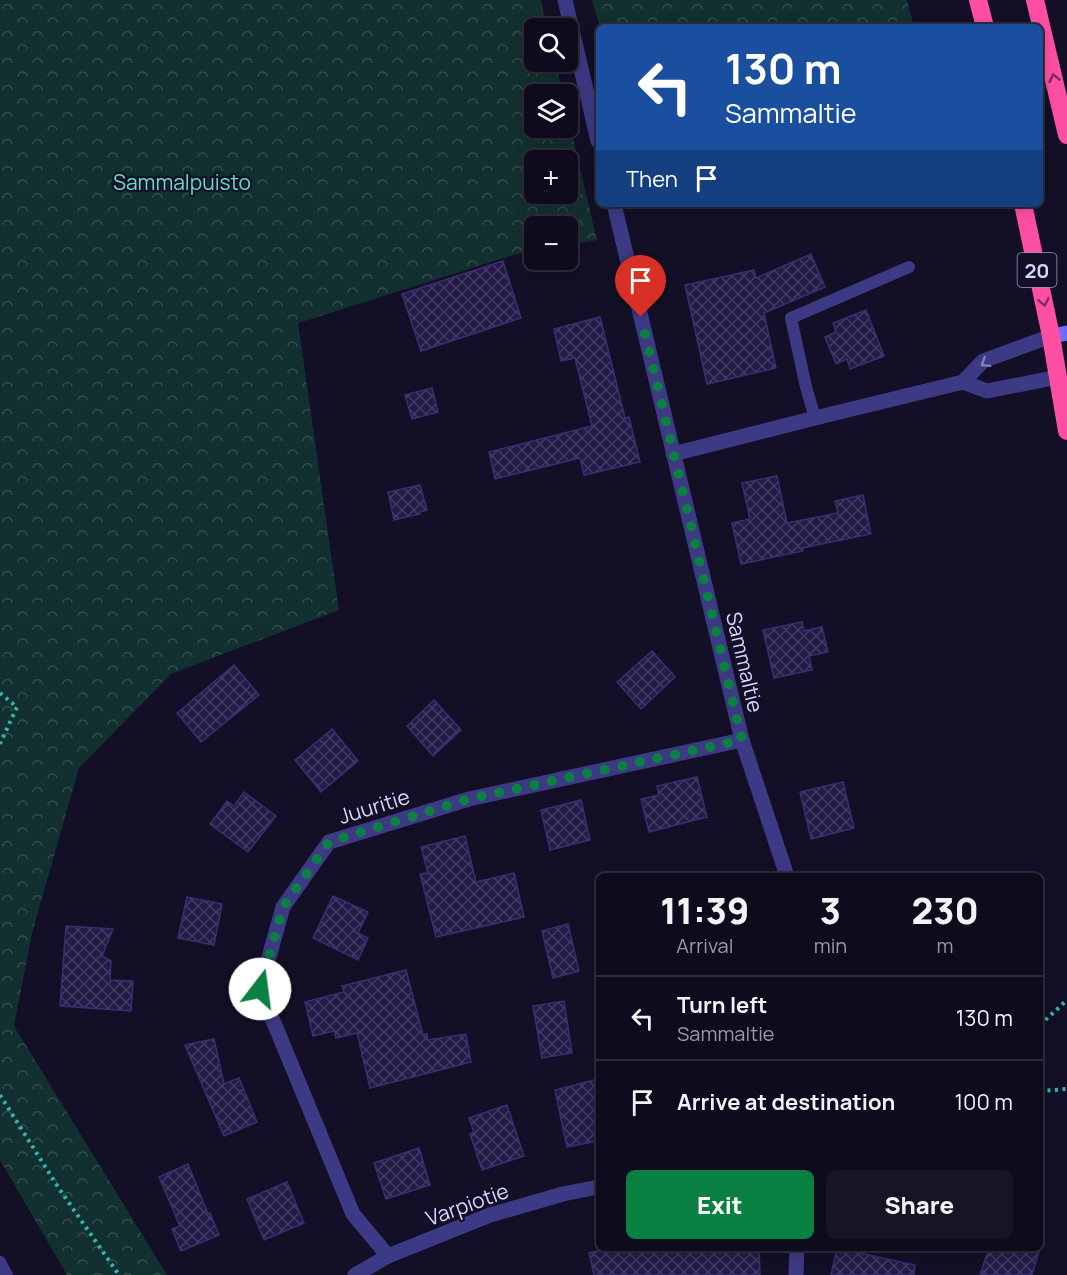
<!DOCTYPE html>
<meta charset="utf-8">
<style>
body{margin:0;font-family:Manrope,sans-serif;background:#171425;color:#f1f3f6;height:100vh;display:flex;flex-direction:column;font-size:22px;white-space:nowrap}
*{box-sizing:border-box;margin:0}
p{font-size:20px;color:#9b9ba3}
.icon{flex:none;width:33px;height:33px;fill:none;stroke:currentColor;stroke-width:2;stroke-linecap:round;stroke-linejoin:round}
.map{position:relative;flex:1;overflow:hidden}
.sheet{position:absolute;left:596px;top:873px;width:447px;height:378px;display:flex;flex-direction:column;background:#0e0b1c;border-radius:9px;box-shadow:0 3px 15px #0003,0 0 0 2px #2e2b3b}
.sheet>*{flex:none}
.guide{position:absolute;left:596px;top:24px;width:447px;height:183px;border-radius:9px;box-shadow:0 3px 15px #0003,0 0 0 2px #2e2b3b;background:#1a4fa0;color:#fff;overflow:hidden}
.fabs{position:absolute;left:524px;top:18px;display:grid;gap:12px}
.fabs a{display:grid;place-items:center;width:54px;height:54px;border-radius:9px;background:#0e0b1c;box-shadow:0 3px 15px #0003,0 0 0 2px #2e2b3b;font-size:30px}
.pin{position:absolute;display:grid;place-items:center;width:51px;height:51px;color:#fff;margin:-62px -26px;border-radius:50% 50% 50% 0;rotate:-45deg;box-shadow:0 0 6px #0007}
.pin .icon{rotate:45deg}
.me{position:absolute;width:66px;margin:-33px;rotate:15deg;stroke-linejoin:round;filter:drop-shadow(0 0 4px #0008)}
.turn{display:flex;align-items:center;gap:21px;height:126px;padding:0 30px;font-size:27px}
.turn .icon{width:78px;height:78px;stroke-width:2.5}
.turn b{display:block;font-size:42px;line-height:51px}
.then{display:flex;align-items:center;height:57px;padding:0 30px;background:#0003;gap:12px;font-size:22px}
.eta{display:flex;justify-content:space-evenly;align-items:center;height:102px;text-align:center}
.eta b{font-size:36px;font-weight:800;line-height:42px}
.action{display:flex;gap:12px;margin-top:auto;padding:12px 30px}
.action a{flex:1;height:69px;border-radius:9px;background:#0b8043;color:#fff;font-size:24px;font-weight:800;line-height:69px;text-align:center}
.action a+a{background:#171425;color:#f1f3f6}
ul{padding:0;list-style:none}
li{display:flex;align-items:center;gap:18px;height:84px;padding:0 30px;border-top:2px solid #2e2b3b}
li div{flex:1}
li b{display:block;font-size:22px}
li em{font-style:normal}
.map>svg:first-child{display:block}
.forest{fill:url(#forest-crowns);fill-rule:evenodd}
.building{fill:url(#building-cross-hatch);stroke:#3b2d73;stroke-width:1.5}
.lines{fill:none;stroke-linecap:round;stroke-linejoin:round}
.path{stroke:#2fb8b0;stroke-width:4;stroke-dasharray:3 4.5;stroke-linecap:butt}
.lane{stroke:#3d3a85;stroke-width:12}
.street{stroke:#3d3a85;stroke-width:15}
.secondary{stroke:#6f6bff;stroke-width:15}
.highway{stroke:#ff4fa3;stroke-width:18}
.oneway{stroke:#7d2c5e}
.oneway2{stroke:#837fbc}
.route{stroke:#0b8043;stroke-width:10;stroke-dasharray:0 18}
.labels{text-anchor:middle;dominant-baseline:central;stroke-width:4.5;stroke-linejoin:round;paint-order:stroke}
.shield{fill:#130f26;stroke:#9e99be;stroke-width:1.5}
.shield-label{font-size:20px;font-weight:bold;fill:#d9d4ff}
.park-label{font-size:21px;fill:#5fe0c0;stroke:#130f26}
.street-label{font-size:21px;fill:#d9d4ff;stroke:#130f26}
</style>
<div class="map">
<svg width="1067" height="1275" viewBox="0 0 1067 1275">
<defs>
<pattern id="forest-crowns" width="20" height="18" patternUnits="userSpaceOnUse" patternTransform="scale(1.5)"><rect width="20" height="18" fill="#12302f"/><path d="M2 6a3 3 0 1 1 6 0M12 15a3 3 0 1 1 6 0" fill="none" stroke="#344d4e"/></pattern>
<pattern id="building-cross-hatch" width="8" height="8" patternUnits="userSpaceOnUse" patternTransform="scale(1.5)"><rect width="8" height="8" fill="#241b47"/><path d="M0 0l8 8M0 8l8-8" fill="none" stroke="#433b63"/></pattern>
</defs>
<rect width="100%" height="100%" fill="#130f26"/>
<g class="forest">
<path d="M0,0H541L547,28H534V62H555L563,94H534V128H567V113L597,240L567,245V226H534V251L513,255L298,323L339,610L171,674L79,768L32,933L14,1026L167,1275H67L0,1160ZM534,160H567V194H534Z"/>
<path d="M592,0H907L914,27H600Z"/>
</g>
<g class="building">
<path d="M811,254L825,287L764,313L776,368L707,384L685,285L754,270L756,278Z"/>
<path d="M503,261L521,318L421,351L402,294Z"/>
<path d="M866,310L884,356L850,369L847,359L836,364L825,337L836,332L833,323Z"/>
<path d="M600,317L625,418L629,417L640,462L584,475L580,458L495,479L489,452L592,426L575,358L561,361L554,329Z"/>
<path d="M432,388L438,412L412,419L405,395Z"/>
<path d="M777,476L787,523L838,513L835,501L863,495L871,534L802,548L803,551L741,564L732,523L750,519L742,483Z"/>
<path d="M420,485L427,510L420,512V514L394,520L388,492Z"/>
<path d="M802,622L804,631L822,627L828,652L809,656L812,670L774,678L763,630Z"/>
<path d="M652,651L675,677L641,709L617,682Z"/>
<path d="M234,665L259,695L201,742L177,713Z"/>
<path d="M434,700L461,730L433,756L407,726Z"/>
<path d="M332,729L358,761L321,792L295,760Z"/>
<path d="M697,777L707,817L649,832L641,799L659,795L657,786Z"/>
<path d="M843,782L854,828L811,839L800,792Z"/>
<path d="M244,792L276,816L248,852L210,824L227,801L234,806Z"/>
<path d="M581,800L590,840L550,850L541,810Z"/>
<path d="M465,836L476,882L514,873L524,917L436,937L420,874L428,873L421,847Z"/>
<path d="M333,896L368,912L358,933L368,938L358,960L313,938Z"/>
<path d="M187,897L222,904L214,945L178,938Z"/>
<path d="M568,924L579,971L553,978L542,931Z"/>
<path d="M66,926L113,929L102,956L111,961L110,980L133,981L131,1011L60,1006Z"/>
<path d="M406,970L423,1035L427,1034L428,1040L466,1034L471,1062L370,1088L357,1033L336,1038L334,1031L313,1036L305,1002L344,992L342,986Z"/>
<path d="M564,1001L572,1053L542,1058L533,1006Z"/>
<path d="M214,1039L224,1084L239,1078L257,1122L224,1136L185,1045Z"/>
<path d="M598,1079V1141L567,1147L555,1090Z"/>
<path d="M507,1105L524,1156L482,1170L470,1134L474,1132L469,1118Z"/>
<path d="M419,1148L430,1185L386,1199L374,1163Z"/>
<path d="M188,1164L208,1214L210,1213L219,1235L181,1251L172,1229L180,1226L159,1177Z"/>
<path d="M287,1182L304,1223L264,1240L247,1199Z"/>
<path d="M609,1248H759L760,1275H594L589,1253Z"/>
<path d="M837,1248L915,1265L914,1275H831Z"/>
<path d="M989,1248H1040L1032,1275H980Z"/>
</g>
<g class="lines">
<g class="path">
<path d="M0,693L17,707L0,744"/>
<path d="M1040,1025L1067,1000"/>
<path d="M1040,1091L1067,1089"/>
<path d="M0,1095L58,1187L119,1275"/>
</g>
<g class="lane">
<path d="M815,418L806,387L791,318L909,267"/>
<path d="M0,1262L7,1275"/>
</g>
<g class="street">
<path d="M565,0L598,141"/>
<path d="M614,204L742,740L787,876"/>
<path d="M963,382L983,361L1051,336"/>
<path d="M673,454L815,418L963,382L987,391L1058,377"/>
<path d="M388,1256L353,1214L260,989L283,907L329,842L469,799L742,740"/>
<path d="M355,1275L388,1256L490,1215L563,1194L598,1187"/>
<path d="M796,1275L797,1248"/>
</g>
<path class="secondary" d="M1051,336L1067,333"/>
<g class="highway">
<path d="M978,0L985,27"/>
<path d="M1035,0L1067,135"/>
<path d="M1023,204L1051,336L1067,431"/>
</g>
</g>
<defs><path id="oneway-chevron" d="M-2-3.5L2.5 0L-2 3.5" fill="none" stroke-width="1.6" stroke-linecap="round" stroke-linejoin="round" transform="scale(1.5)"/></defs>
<g class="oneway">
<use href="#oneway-chevron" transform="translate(1054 78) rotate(-103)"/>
<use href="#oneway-chevron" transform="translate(1044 302) rotate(78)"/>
</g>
<use class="oneway2" href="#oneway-chevron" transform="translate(985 363) rotate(148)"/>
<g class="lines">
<path class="route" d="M260,989L283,907L329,842L469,799L742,740L641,317"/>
</g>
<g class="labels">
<rect class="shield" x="1017.5" y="253" width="39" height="34" rx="4.5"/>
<g class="shield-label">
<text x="1037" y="270">20</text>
</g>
<g class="park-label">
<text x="182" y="182">Sammalpuisto</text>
</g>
<g class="street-label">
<text transform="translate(745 662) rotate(77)">Sammaltie</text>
<text transform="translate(374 806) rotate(-17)">Juuritie</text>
<text transform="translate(467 1204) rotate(-20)">Varpiotie</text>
</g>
</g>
</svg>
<div class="fabs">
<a><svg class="icon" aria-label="search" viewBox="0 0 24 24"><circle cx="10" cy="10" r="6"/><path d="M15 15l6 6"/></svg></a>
<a><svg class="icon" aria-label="layers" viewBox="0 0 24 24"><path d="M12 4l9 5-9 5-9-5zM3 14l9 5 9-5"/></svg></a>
<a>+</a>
<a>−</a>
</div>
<div class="pin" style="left:641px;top:317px;background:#d93025"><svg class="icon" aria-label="arrive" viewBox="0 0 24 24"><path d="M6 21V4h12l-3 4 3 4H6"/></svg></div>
<svg class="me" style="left:260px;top:989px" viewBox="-20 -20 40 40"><circle r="19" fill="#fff"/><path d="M0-13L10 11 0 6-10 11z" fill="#0b8043"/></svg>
<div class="guide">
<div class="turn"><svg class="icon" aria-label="left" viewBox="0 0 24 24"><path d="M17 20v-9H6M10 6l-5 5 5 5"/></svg><div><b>130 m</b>Sammaltie</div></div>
<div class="then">Then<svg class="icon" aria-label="arrive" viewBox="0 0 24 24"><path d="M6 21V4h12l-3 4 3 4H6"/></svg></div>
</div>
<section class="sheet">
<div class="eta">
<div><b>11:39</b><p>Arrival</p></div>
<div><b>3</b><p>min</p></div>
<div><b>230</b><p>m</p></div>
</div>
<ul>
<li><svg class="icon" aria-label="left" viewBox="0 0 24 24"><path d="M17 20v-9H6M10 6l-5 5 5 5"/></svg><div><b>Turn left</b><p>Sammaltie</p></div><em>130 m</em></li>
<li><svg class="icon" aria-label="arrive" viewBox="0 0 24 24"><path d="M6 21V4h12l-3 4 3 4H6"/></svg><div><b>Arrive at destination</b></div><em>100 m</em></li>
</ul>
<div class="action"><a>Exit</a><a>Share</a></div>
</section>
</div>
